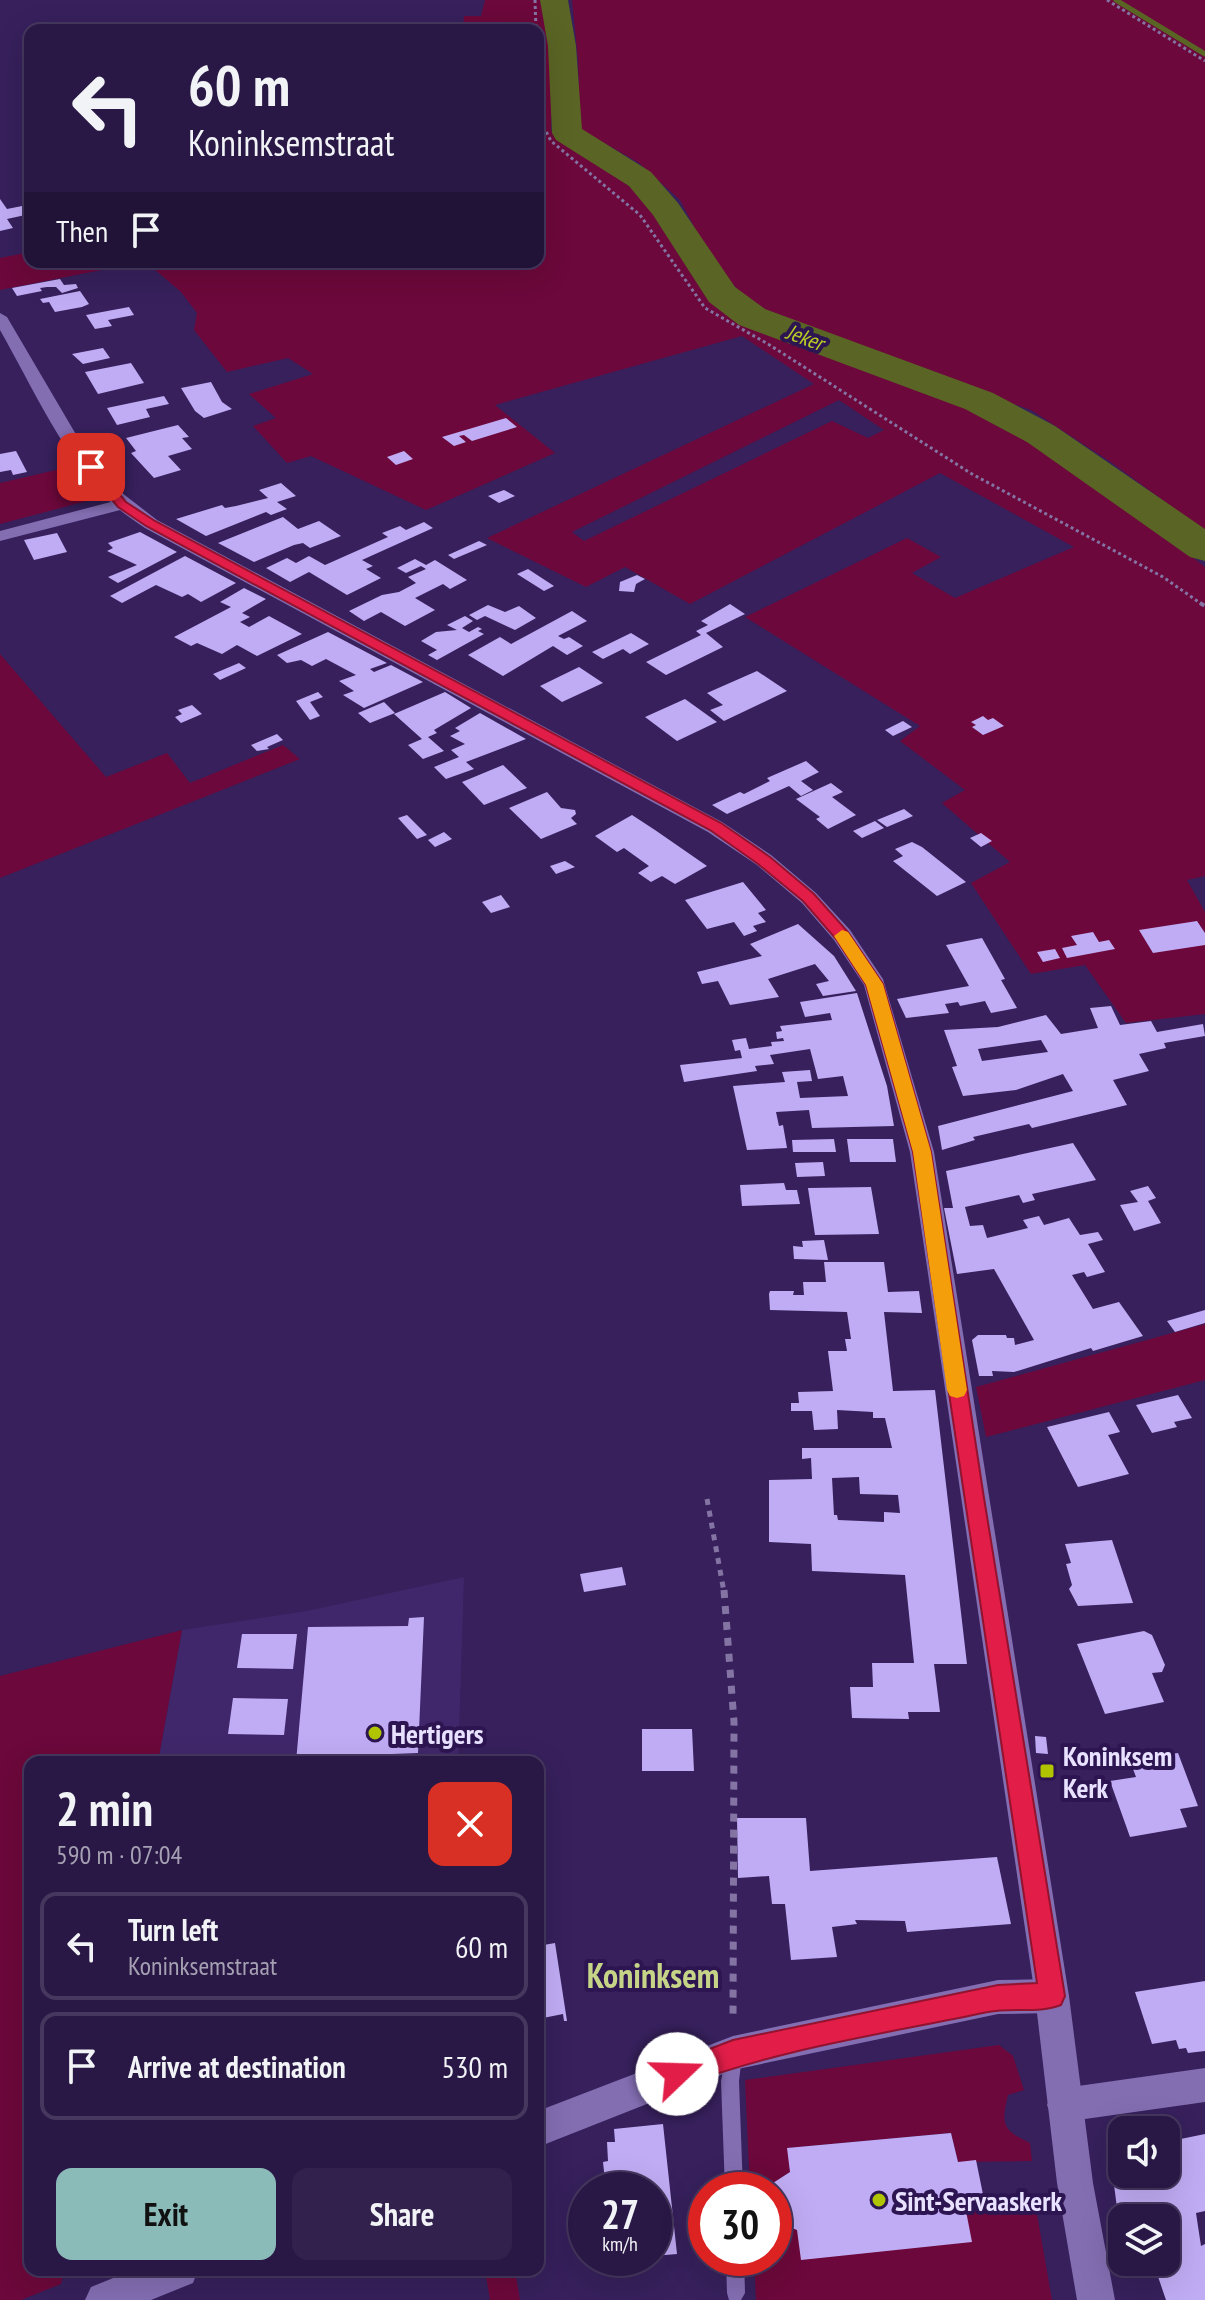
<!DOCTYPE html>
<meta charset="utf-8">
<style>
body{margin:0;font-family:"PT Sans Narrow",sans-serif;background:#31214c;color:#f1f3f6;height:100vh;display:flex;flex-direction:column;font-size:30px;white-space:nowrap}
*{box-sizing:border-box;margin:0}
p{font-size:26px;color:#a5a0b3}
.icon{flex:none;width:44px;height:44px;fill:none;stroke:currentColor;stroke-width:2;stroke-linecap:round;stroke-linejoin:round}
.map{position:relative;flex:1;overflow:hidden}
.sheet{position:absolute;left:24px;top:1756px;width:520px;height:520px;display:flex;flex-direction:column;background:#291845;border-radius:16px;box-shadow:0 8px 32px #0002,0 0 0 2px #45375e}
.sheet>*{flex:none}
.top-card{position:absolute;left:24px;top:24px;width:520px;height:244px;border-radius:16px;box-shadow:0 8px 32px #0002,0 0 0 2px #45375e;background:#291845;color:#f1f3f6;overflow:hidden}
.fabs{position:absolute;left:1108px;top:2116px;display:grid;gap:16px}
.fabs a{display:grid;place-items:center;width:72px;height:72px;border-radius:16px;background:#291845;box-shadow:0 8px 32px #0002,0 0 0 2px #45375e;font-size:40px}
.speed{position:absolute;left:568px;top:2172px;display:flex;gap:16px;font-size:40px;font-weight:700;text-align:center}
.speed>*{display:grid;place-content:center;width:104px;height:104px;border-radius:50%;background:#291845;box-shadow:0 8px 32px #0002,0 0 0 2px #45375e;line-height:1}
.speed small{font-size:20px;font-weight:400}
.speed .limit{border:12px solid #d22;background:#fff;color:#111}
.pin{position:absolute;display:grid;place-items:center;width:68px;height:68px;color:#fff;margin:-34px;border-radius:16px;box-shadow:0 4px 12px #0006}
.me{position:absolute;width:88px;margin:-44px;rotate:69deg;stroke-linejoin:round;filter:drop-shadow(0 0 6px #0008)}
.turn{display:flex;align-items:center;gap:28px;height:168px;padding:0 32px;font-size:36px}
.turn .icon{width:104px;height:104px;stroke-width:2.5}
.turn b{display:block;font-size:56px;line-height:68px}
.then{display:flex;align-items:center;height:76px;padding:0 32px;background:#0003;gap:16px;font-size:30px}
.round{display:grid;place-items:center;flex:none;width:84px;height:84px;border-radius:16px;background:#31214c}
.overview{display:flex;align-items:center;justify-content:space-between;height:136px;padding:0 32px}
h1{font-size:48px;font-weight:700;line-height:60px}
.cta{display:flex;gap:16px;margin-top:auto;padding:16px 32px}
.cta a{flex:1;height:92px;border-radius:16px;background:#8bbbb9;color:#111;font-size:32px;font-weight:700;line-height:92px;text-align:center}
.cta a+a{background:#31214c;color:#f1f3f6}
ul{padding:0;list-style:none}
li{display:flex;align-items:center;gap:24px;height:108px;margin:0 16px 12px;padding:0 16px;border:4px solid #45375e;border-radius:16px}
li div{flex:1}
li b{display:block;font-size:30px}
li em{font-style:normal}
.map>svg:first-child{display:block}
.built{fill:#40276b}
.green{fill:#6c083b;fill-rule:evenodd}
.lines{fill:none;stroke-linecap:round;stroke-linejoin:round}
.stream{stroke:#5a6424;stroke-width:5}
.river{fill:#5a6424;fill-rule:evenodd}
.building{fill:#c0acf4;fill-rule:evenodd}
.path-far3{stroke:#8474a3;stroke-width:3;stroke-dasharray:3 3;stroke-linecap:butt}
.path-far2{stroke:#8474a3;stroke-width:4;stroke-dasharray:5 5;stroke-linecap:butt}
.path-far1{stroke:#8474a3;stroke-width:5;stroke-dasharray:6 6;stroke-linecap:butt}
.path{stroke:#8474a3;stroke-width:7;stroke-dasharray:8 8;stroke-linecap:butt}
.service{fill:#836eb2;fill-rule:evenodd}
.minor{fill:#836eb2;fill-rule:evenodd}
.tertiary{fill:#836eb2;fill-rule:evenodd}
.route{fill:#e11d48;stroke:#92132f;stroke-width:2}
.slow{fill:#f59e0b}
.poi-dot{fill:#b0c500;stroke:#2d1551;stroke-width:3}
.labels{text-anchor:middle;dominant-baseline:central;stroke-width:8;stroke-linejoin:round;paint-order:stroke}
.far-water-label{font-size:22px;font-style:italic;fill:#b8cc26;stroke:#2d1551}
.near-poi-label{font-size:28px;font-weight:bold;fill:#e8e1ff;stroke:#2d1551;text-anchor:start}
.near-quarter-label{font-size:34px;font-weight:bold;fill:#c6d488;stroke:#2d1551}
</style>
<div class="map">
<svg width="1205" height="2300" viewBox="0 0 1205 2300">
<rect width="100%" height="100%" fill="#37205c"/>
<path class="built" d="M464,1577L458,1762H158L182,1630L307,1611Z"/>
<g class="green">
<path d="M485,0H544L552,71L551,130L558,139L628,185L646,202L708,298C727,314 750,323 772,334C839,364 911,380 977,413C1060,453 1133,510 1205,567V876L1187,880L1205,912V1014L1126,1023L1085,965L1031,974L971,883L1010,862L942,803L965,790L900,741L920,726L745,617L907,538L941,557L912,573L955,598L1074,547L940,473L690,604L625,567L586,587L487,538L814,384L742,336L495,405L555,453L426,510L311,456L287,463L253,426L276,418L249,394L313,374L288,358L227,372L194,330L197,313L181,292L146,262H538V30H463L464,16H481ZM839,400L884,430L868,438L832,421L584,541L572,532Z"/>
<path d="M572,0H1205V531L1112,463L1031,410L784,323L750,303L713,262L680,200L639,163L580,129L578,60Z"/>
<path d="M30,252V262H142L0,290V258Z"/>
<path d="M69,467L91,500L0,524V483Z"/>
<path d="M0,654L106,777L167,753L190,783L283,745L300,759L0,878Z"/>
<path d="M1205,1324V1380L986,1437L976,1387Z"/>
<path d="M182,1630L158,1762H30V2270H64L61,2284L21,2300H0V1676Z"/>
<path d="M999,2045L1013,2056L1024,2090L1008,2095C1001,2124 1002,2130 1030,2143L1032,2161L958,2162L951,2133L788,2148L790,2172L773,2183L771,2190H750L745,2080Z"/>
<path d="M1034,2197L1052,2300H756L754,2258H774V2214L779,2223L797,2230L986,2209Z"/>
<path d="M485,2270H515L520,2300H490Z"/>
</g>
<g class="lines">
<path class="stream" d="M1116,0L1205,54"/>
<path class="river" d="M540,0H568L576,46L582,129L651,172L678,203L735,287L765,309L993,393L1055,426L1205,529V561L1190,557L1027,442L965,409L739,325L709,302L653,215L629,186L556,140L552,133L548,46Z"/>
</g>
<g class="building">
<path d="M0,199L7,209L22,206L24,209L30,205V214L7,219L13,228L0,231Z"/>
<path d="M60,279L64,285L76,284L78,288L62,293L56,287H47L40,288L42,291L17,296L12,288Z"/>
<path d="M80,291L89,304L82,307L55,312L49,302L43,303L40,299Z"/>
<path d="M129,307L134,315L108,320L112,326L95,329L86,315Z"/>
<path d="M103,348L110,358L83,364L72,354Z"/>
<path d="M131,363L144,383L98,394L85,372Z"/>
<path d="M211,382L222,402L232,409L204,418L195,411L181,388Z"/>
<path d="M164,396L169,404L146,409L150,417L117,425L107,408Z"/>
<path d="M506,418L517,427L472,441L464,435L459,436L466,442L454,446L442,437Z"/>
<path d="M178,425L189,437L182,438L192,449L168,456L181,470L154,478L131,453L136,451L126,438Z"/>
<path d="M16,451L27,472L13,475L11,470L0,472V454Z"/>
<path d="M404,451L413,459L396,465L387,457Z"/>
<path d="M281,483L296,496L277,502L287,509L271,515L266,512L206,536L176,519L222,505L225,508L236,506L268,498L259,490Z"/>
<path d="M504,490L515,496L499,503L488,496Z"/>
<path d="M283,517L298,529L319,521L341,536L310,548L303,543L294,545L254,562L218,543Z"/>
<path d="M424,522L433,528L362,560L373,566L366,569L381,578L347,595L309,572L290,582L266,568L287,558L296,563L309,556L325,565L388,537L382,533L400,526L406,530Z"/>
<path d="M140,532L177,552L118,583L108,577L137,565L107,551L113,548L108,543Z"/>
<path d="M57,533L67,552L34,560L24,540Z"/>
<path d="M479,541L487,545L454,559L448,555Z"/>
<path d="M185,556L236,583L201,602L188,594L182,597L156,585L122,603L110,596Z"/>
<path d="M415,559L426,565L435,560L467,580L450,589L443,584L415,598L435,610L405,626L381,612L364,621L349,611L382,595L399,592L416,583L408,577L426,569L421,566L406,573L397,568Z"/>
<path d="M528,569L554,586L544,591L517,574Z"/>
<path d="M637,575L645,579L636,584L634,592L619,591L620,582Z"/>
<path d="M244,588L266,599L242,613L250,617L240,622L249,627L269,616L302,634L257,656L237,645L222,654L197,643L191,646L174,637L231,607L220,602Z"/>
<path d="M730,604L745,614L706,633L723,647L666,675L646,662L701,635L696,631L708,625L701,621Z"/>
<path d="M488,605L505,612L519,606L536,618L515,630L485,616L477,620L469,615Z"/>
<path d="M572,611L587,621L558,636L564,639L569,637L583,646L567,655L553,646L503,676L468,655L500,637L511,644Z"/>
<path d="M465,616L473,621L462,628L469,632L478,627L482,629L478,631L484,634L437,660L428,655L437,650L421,641L436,632L457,630L447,625Z"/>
<path d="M328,632L387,663L370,669L374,672L391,665L423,682L364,708L343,695L354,691L339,681L356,675L326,659L312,666L301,660L287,663L277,655Z"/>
<path d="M631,633L649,644L630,654L623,649L603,659L592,652Z"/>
<path d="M239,663L246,668L220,680L213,674Z"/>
<path d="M579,667L603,683L562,702L540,686Z"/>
<path d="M757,671L787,691L724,721L710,710L723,705L707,693Z"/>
<path d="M318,692L323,697L310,702L320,716L310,720L296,701Z"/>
<path d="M445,692L471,708L434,730L437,733L428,737L444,751L423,759L408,745L422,739L394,714Z"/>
<path d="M685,699L717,722L677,741L645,717Z"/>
<path d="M384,702L395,713L370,723L358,713Z"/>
<path d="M192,705L202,714L181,723L175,717L182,714L178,710Z"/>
<path d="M480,713L526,739L466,762L474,769L446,779L434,767L459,757L451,750L465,744L450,736L460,731L455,728Z"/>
<path d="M983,716L988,720L993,718L1004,726L983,735L972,727L976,725L971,722Z"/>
<path d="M903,721L912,727L893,736L885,730Z"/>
<path d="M277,734L283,740L267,747L269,749L257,751L251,745Z"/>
<path d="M806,761L819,772L801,781L813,790L801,796L789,786L727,814L712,805L740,792L744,794L770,781L767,778Z"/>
<path d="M503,765L527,788L484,805L462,782Z"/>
<path d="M831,783L843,792L832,797L856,815L828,829L816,819L820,817L796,799Z"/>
<path d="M547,792L561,808L575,810L576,814L571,818L577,824L541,839L509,808Z"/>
<path d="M904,809L913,816L887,827L877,820Z"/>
<path d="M407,815L427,835L417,839L398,818Z"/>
<path d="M632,815L655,830L707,866L675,884L662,876L651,882L638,873L649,866L624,848L617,852L595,836Z"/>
<path d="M875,821L884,828L862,838L853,831Z"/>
<path d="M444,832L452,839L435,847L428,840Z"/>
<path d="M981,833L992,841L981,847L970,838Z"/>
<path d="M912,842L922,847L966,882L937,896L893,861L903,856L895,849Z"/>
<path d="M565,861L575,867L556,874L550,866Z"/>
<path d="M743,882L766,910L758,913L766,922L753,926L757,931L744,936L734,922L707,929L685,900Z"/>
<path d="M501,895L510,907L491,913L482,902Z"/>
<path d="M1197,921L1205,933V945L1153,953L1139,930Z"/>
<path d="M798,924L834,956L856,991L823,996L816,984L829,981L815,964L768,979L779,997L730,1005L718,981L702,984L697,972L762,956L750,944Z"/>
<path d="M1093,932L1099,942L1109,940L1115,949L1067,958L1062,948L1077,945L1071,936Z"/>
<path d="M982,938L1005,979L1001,980L1017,1008L991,1013L985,1001L960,1006L958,1002L945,1004L949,1013L906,1018L897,999L969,986L946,945Z"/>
<path d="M1055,949L1060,958L1043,962L1037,952Z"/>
<path d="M857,993L887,1086L894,1126L812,1128L809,1110L776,1112L779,1126L783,1125L787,1148L747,1150L733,1086L785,1082L782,1072L810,1070L812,1081L797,1082L800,1098L848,1096L843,1076L818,1079L810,1049L770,1055L774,1064L755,1066L757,1071L684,1082L680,1065L742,1058L740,1050L735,1051L732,1040L746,1038L749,1049L772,1046L771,1042L784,1041L783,1038L777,1039L776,1032L782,1031L780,1026L832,1020L830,1013L805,1017L800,1002Z"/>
<path d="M1111,1006L1120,1025L1151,1021L1157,1032L1203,1024L1205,1036L1164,1043L1166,1048L1139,1054L1149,1071L1113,1080L1127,1105L1032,1128L1029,1124L973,1137L975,1140L942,1150L938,1126L1073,1091L1063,1074L1016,1090L963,1096L952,1067L957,1066L944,1030L998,1027L1046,1015L1061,1034L1098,1028L1090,1008ZM1041,1040L1048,1052L982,1061L978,1049Z"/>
<path d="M834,1139L836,1152H793L792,1140Z"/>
<path d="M847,1139H893L896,1162H850Z"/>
<path d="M1073,1143L1096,1180L1032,1194L1035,1200L1023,1203L1019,1195L965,1207L970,1226L983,1225L987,1238L1028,1228L1023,1220L1039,1216L1044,1225L1069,1218L1080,1235L1098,1232L1103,1240L1088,1244L1105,1272L1087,1277L1084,1272L1072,1275L1093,1309L1119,1302L1143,1336L1093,1351L1091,1348L1014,1372L992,1371L993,1376H979L972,1340L978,1335H1006L1007,1338H1014L1015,1345L1034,1340L994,1269L957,1274L944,1208H953L946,1171Z"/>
<path d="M823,1162L825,1176L797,1177L795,1163Z"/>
<path d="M784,1183L786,1190H797L800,1204L742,1206L740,1185Z"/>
<path d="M1148,1186L1156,1198L1148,1201L1161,1223L1134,1231L1120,1205L1138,1202L1130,1191Z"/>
<path d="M871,1187L879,1234L815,1235L808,1188Z"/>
<path d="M824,1240L828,1260L794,1259L793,1246L803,1247L802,1241Z"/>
<path d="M824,1262H884L888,1292L919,1291L922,1313L884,1312L893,1391L935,1390L967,1664H934L940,1712H908L909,1719L852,1718L850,1687H873L872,1663H914L905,1575L812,1571L811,1544L769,1542V1480L812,1479L811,1458L802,1459V1448H892L885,1418H873V1412L837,1410L838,1429L814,1430L812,1411H791V1403H799L798,1392L833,1391L828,1351H847L845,1339H851L847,1312L770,1310L769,1294L770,1291H794L793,1295H804L803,1282H826ZM859,1477L860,1494L898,1495L900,1513L884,1512V1522L838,1520L837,1515H834L832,1478Z"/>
<path d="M1205,1310V1323L1175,1332L1167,1321Z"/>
<path d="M1178,1395L1192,1418L1174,1422L1177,1427L1152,1433L1136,1405Z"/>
<path d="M1109,1412L1120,1432L1108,1435L1129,1474L1078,1487L1047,1427Z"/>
<path d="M1112,1540L1133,1603L1078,1606L1069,1589L1072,1585L1066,1564L1071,1563L1065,1544Z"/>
<path d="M622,1567L626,1585L584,1592L580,1574Z"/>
<path d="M424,1617L418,1753L313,1757L312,1762H296L308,1627L408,1626L409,1618Z"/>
<path d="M1144,1631L1152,1635L1165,1665L1162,1672L1152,1673L1164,1702L1105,1714L1077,1644Z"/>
<path d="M242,1634H297L293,1669L237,1668Z"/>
<path d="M233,1698L288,1699L284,1735L228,1734Z"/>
<path d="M642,1729H692L694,1771H642Z"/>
<path d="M1035,1736L1046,1737L1048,1754L1036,1753Z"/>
<path d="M1178,1753L1198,1806L1180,1809L1187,1827L1130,1837L1110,1781L1136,1777L1130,1761Z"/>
<path d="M737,1818H806L810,1871L997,1857L1011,1924L907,1932L905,1921L855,1920L857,1924L832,1927L837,1957L791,1960L785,1904H772L769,1876L738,1878Z"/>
<path d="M555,1943L567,2021H564L563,2014L538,2019V1946Z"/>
<path d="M1205,1981V2051L1188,2053L1186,2048L1179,2049L1176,2040L1152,2044L1135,1992Z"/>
<path d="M663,2124L677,2254L654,2256V2190H606L603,2162L608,2161L607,2142H615L614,2129Z"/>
<path d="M951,2133L958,2162L976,2160L986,2209L966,2211L972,2242L801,2260L797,2230L779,2223L774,2214L773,2183L790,2172L787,2148Z"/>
<path d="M1205,2134V2211L1196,2213L1201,2246L1205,2244V2300H1166L1153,2262H1166V2218H1122L1120,2231L1110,2154L1122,2151V2174H1166V2142Z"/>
</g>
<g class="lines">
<g class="path-far3">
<path d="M535,0L536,30"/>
<path d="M1107,0L1205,61"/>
<path d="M538,77V87"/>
<path d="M538,116L551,141L640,215L705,308L768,344L972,474L1163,577L1203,605"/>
</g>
<path class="path-far2" d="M1200,603L1205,606"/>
<path class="path-far1" d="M707,1499L724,1592"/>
<path class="path" d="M724,1590L734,1722L733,2020"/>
<g class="service">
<path d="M733,2047L739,2050L742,2056L739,2081L743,2190H725L721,2081L727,2050Z"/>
<path d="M726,2258H744L745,2293L741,2300H729L727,2293Z"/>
</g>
<g class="minor">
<path d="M122,499L130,504L128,508L0,541V531Z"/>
<path d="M1052,1979L1064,1984L1069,1996L1064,2008L1052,2013L998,2014L733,2070L538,2147V2111L733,2036L998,1980Z"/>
<path d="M1205,2068V2102L1064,2122L1052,2117L1047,2105L1052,2093L1064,2088Z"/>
<path d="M133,2270H198L193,2283L151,2300H85L91,2287Z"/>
</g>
<path class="tertiary" d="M0,313L7,317L81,443L113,486L157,520L722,822L771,855L816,893L850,930L883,979L934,1152L1069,1996L1093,2183L1115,2300H1077L1057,2183L1035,1996L910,1152L864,985L834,940L802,903L757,865L708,832L145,528C135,521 124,514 115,506C66,463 32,386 0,330Z"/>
</g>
<path class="route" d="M86,464H95L126,502L155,521L721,823L770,857L814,894L848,932L883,984L931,1152L984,1498L1065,1996L1061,2005C1039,2014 1012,2007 988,2012C884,2034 776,2049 677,2088L668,2084L664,2074L668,2065L733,2040L998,1985L1037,1983L913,1152L866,985L836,939L803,901L758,864L710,830L146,526L118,507L86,469Z"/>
<path class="slow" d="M842,930L848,932L883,984L931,1152L967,1390L964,1396L957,1398L950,1396L947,1390L913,1152L866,985L834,936Z"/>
<g class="poi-dot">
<circle cx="375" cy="1733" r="8"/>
<rect x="1039" y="1763" width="16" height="16" rx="4"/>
<circle cx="879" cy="2200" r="8"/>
</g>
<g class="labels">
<g class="far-water-label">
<text transform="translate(805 337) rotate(20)">Jeker</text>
</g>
<g class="near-poi-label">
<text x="391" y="1733">Hertigers</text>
<text x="1063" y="1755">Koninksem<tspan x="1063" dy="32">Kerk</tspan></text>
<text x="895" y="2200">Sint-Servaaskerk</text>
</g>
<g class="near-quarter-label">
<text x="653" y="1975">Koninksem</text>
</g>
</g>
</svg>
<div class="fabs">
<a><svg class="icon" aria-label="sound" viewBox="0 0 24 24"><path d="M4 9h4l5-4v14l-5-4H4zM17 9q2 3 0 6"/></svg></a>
<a><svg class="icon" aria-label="layers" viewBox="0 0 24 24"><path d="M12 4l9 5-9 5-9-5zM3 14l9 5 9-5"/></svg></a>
</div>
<div class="speed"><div>27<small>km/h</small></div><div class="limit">30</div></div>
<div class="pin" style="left:91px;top:467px;background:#d93025"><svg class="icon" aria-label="arrive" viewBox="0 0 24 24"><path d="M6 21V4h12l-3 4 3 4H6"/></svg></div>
<svg class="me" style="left:677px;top:2074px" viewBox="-20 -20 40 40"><circle r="19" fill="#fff"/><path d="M0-13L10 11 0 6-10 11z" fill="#e11d48"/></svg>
<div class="top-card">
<div class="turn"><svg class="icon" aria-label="left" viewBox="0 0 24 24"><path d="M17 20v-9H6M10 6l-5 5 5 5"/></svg><div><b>60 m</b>Koninksemstraat</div></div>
<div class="then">Then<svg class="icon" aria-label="arrive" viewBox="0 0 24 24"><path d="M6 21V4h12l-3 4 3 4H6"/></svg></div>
</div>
<section class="sheet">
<div class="overview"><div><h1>2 min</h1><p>590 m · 07:04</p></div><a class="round" style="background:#d93025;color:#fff"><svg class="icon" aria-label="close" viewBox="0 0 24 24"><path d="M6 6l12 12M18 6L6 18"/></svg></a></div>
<ul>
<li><svg class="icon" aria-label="left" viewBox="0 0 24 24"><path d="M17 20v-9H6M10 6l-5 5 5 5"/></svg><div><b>Turn left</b><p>Koninksemstraat</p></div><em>60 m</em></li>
<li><svg class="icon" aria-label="arrive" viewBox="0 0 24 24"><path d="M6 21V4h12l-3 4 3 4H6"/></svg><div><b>Arrive at destination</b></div><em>530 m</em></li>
</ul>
<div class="cta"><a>Exit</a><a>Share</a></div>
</section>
</div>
